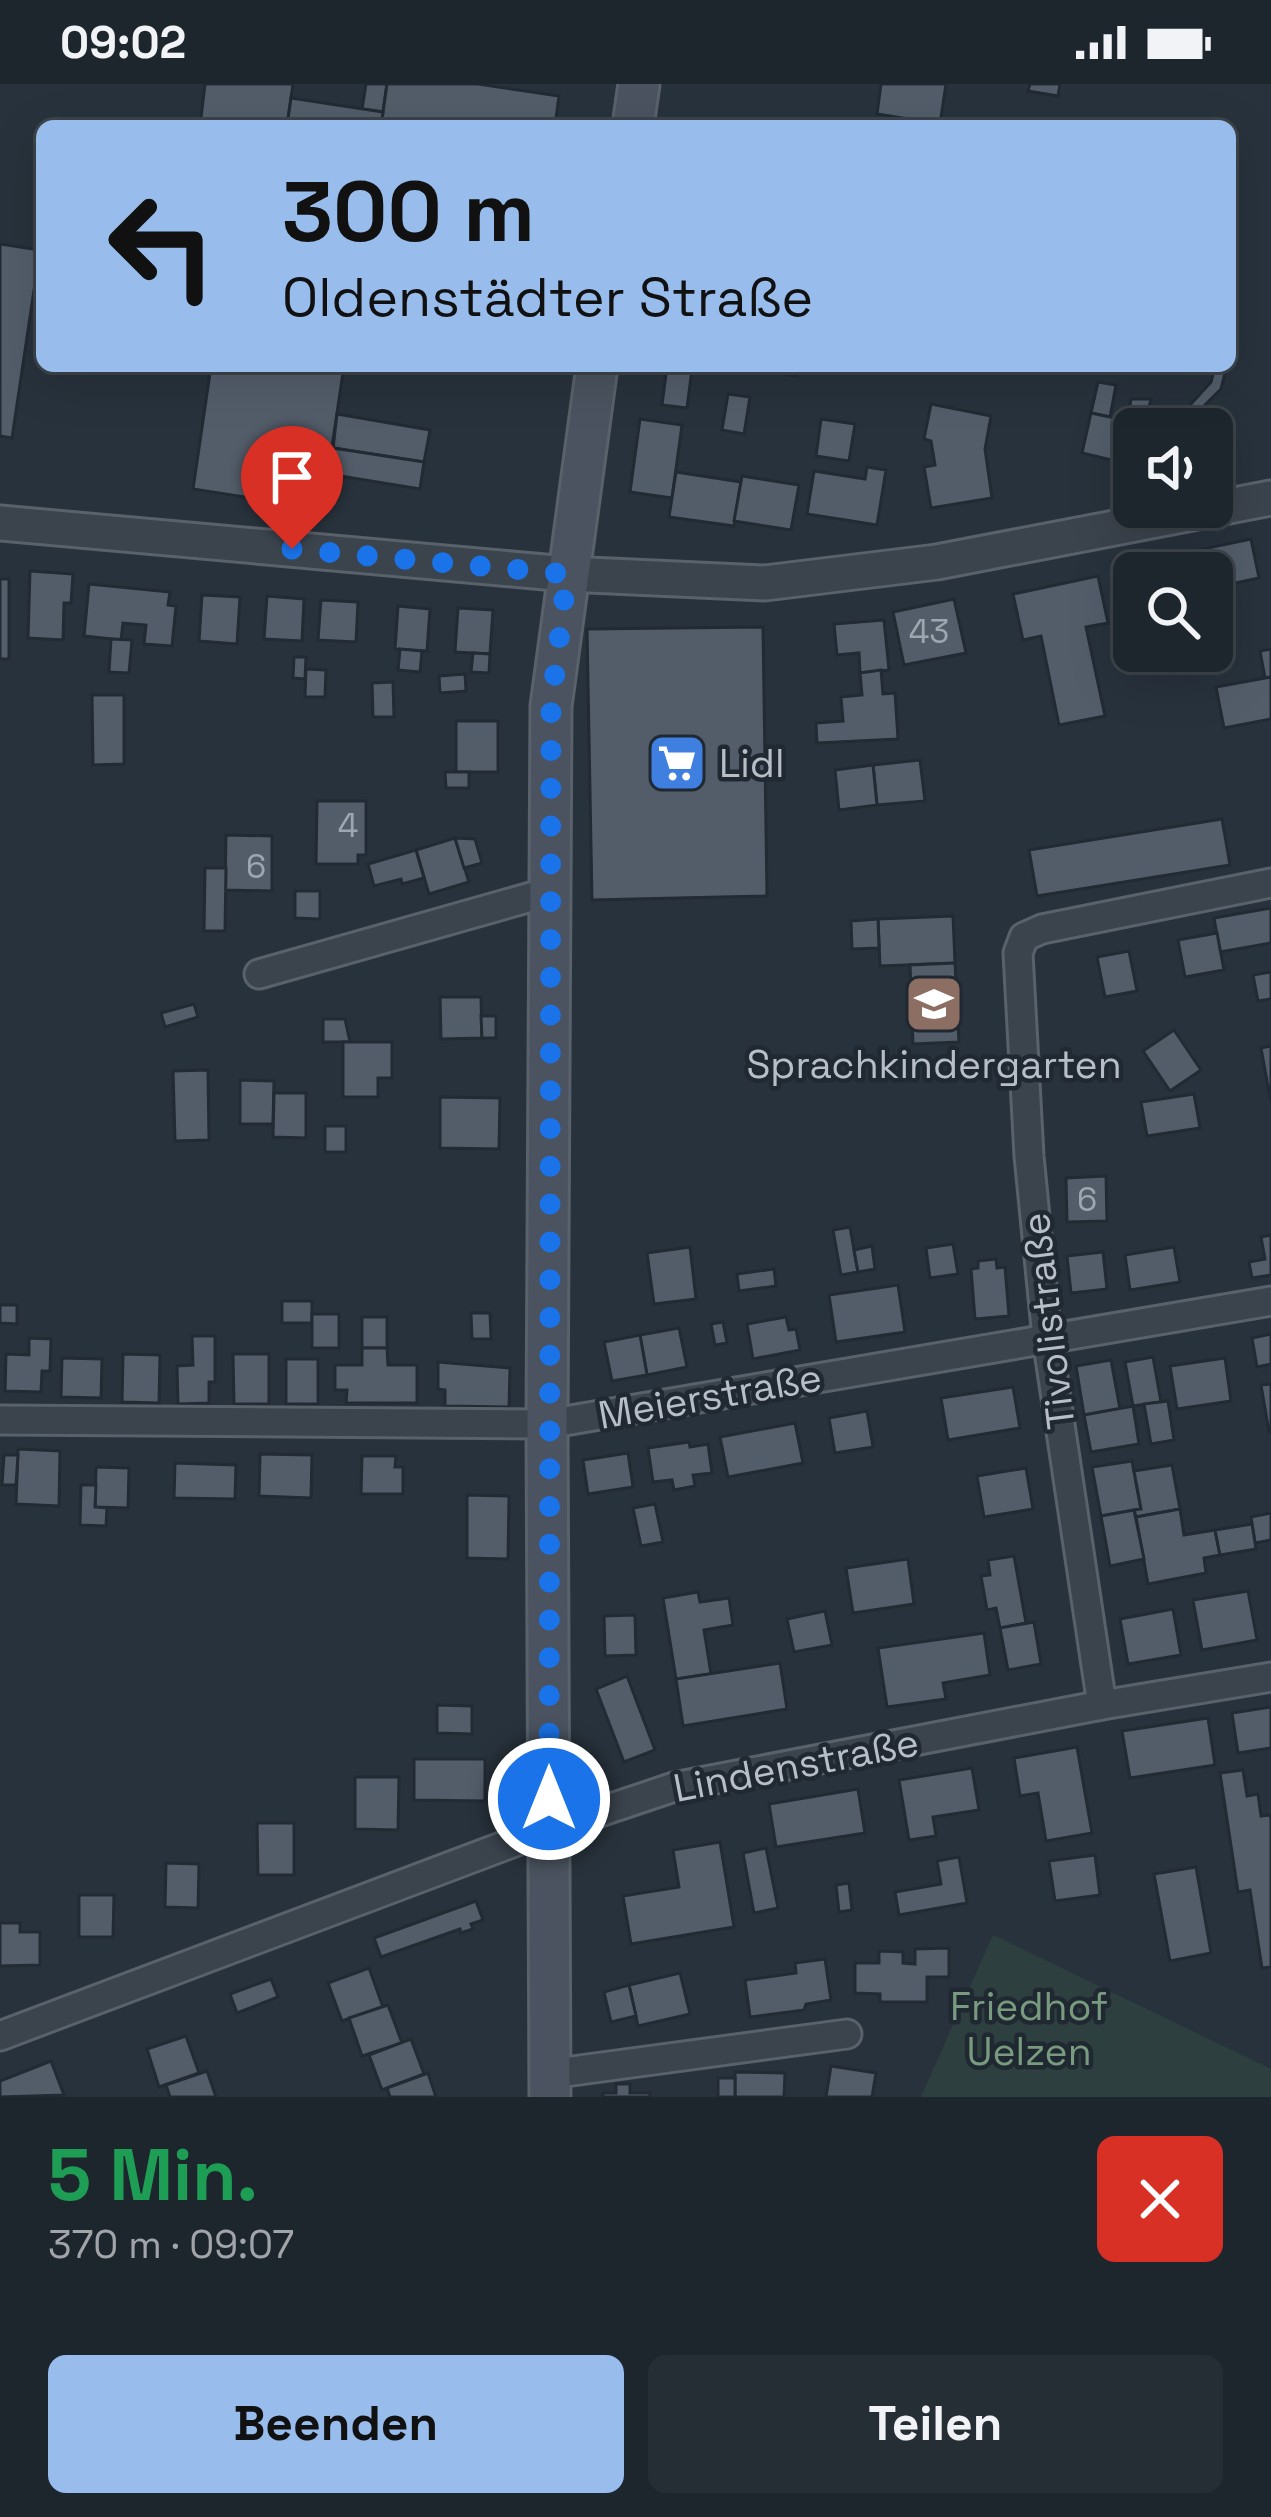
<!DOCTYPE html>
<html lang="de">
<meta charset="utf-8">
<style>
body{margin:0;font-family:"Space Grotesk",sans-serif;background:#262e35;color:#f1f3f6;height:100vh;display:flex;flex-direction:column;font-size:45px;white-space:nowrap}
*{box-sizing:border-box;margin:0}
p{font-size:39px;color:#a1a5aa}
.icon{flex:none;width:66px;height:66px;fill:none;stroke:currentColor;stroke-width:2;stroke-linecap:round;stroke-linejoin:round}
.map{position:relative;height:2013px;overflow:hidden}
.sheet{display:flex;flex-direction:column;background:#1e262d;flex:1}
.sheet>*{flex:none}
.hud{position:absolute;left:36px;top:36px;width:1200px;height:252px;border-radius:18px;box-shadow:0 12px 48px #0002,0 0 0 3px #3c4349;background:#98bdec;color:#111;overflow:hidden}
.buttons{position:absolute;left:1113px;top:324px;display:grid;gap:24px}
.buttons a{display:grid;place-items:center;width:120px;height:120px;border-radius:18px;background:#1e262d;box-shadow:0 12px 48px #0002,0 0 0 3px #3c4349;font-size:60px}
.pin{position:absolute;display:grid;place-items:center;width:102px;height:102px;color:#fff;margin:-123px -51px;border-radius:50% 50% 50% 0;rotate:-45deg;box-shadow:0 0 12px #0007}
.pin .icon{rotate:45deg}
.me{position:absolute;width:132px;margin:-66px;rotate:0deg;stroke-linejoin:round;filter:drop-shadow(0 0 9px #0008)}
.turn{display:flex;align-items:center;gap:42px;height:252px;padding:0 48px;font-size:54px}
.turn .icon{width:156px;height:156px;stroke-width:2.5}
.turn b{display:block;font-size:84px;line-height:102px}
.round{display:grid;place-items:center;flex:none;width:126px;height:126px;border-radius:18px;background:#262e35}
.overview{display:flex;align-items:center;justify-content:space-between;height:204px;padding:0 48px}
h1{font-size:72px;font-weight:700;line-height:90px;color:#1e9e55}
.cta{display:flex;gap:24px;margin-top:auto;padding:24px 48px}
.cta a{flex:1;height:138px;border-radius:18px;background:#98bdec;color:#111;font-size:48px;font-weight:700;line-height:138px;text-align:center}
.cta a+a{background:#262e35;color:#f1f3f6}
.status{display:flex;justify-content:space-between;align-items:center;height:84px;padding:0 60px;background:#1e262d;direction:ltr}
.status svg{height:33px;fill:currentColor}
.map>svg:first-child{display:block}
.green{fill:#2d403f}
.building{fill:#535d6a;stroke:#222a34;stroke-width:3}
.lines{fill:none;stroke-linecap:round;stroke-linejoin:round}
.minor-casing{stroke:#59616b;stroke-width:33}
.tertiary-casing{stroke:#59616b;stroke-width:39}
.secondary-casing{stroke:#59616b;stroke-width:45}
.minor{stroke:#3b434d;stroke-width:27}
.tertiary{stroke:#3b434d;stroke-width:33}
.secondary{stroke:#4a535f;stroke-width:39}
.route{stroke:#1a73e8;stroke-width:21;stroke-dasharray:0 37.8}
.labels{text-anchor:middle;dominant-baseline:central;stroke-width:9;stroke-linejoin:round;paint-order:stroke}
.number-label{font-size:33px;fill:#9ea6b0}
.poi-label{font-size:39px;fill:#b7bec8;stroke:#202832;text-anchor:start}
.street-label{font-size:39px;fill:#b7bec8;stroke:#202832}
.park-label{font-size:39px;fill:#789b7f;stroke:#202832}
</style>
<div class="status"><b>09:02</b><svg viewBox="0 0 49 12"><path d="M0 12V9h3v3zM5 12V6h3v6zM10 12V3h3v9zM15 12V0h3v12zM26 1h20v11H26zM47 4h2v5h-2z"/></svg></div>
<div class="map">
<svg width="1271" height="2013" viewBox="0 0 1271 2013">
<rect width="100%" height="100%" fill="#28323c"/>
<path class="green" d="M993,1851L1271,1985V2013H921Z"/>
<g class="building">
<path d="M205,0H293L287,42H200Z"/>
<path d="M366,0H387L383,28L362,25Z"/>
<path d="M387,0H478L559,12L555,42H381Z"/>
<path d="M881,0H946L940,40L877,30Z"/>
<path d="M1030,0H1060L1058,12L1028,7Z"/>
<path d="M291,14L383,28L381,42H287Z"/>
<path d="M0,160L40,166L12,354L0,352Z"/>
<path d="M211,282H344L328,390L335,391L330,426L193,405Z"/>
<path d="M667,282L692,285L687,324L662,321Z"/>
<path d="M734,282H799L797,292Z"/>
<path d="M1215,282H1227L1221,305L1200,326L1199,334H1188L1191,320L1211,298Z"/>
<path d="M1098,298L1116,301L1110,333L1091,329Z"/>
<path d="M728,310L750,313L744,350L722,346Z"/>
<path d="M1131,315H1151L1147,331L1159,333L1160,345H1134V395L1123,396L1120,378Z"/>
<path d="M931,320L991,332L985,365L992,414L931,424L924,383L935,381L931,357L924,355Z"/>
<path d="M1091,329L1129,337L1120,378L1082,369Z"/>
<path d="M337,330L430,346L424,378L333,364Z"/>
<path d="M1159,333L1204,334V345H1160Z"/>
<path d="M640,335L682,341L672,414L630,408Z"/>
<path d="M821,335L855,340L849,377L816,372Z"/>
<path d="M333,364L424,378L420,405L328,390Z"/>
<path d="M867,383L886,386L877,441L807,430L814,387L865,395Z"/>
<path d="M676,388L741,398L734,442L669,433Z"/>
<path d="M742,392L799,401L791,446L734,437Z"/>
<path d="M1251,455L1259,494L1212,504V489H1203L1198,466Z"/>
<path d="M1198,466L1203,489H1150L1148,477Z"/>
<path d="M30,487L73,490L71,519H64L63,556L28,554Z"/>
<path d="M1098,492L1108,539L1086,543L1105,632L1059,641L1041,552L1023,556L1013,510Z"/>
<rect x="0" y="495" width="9" height="80"/>
<path d="M89,500L170,508L168,521L176,522L172,562L144,560L146,541L123,539L121,556L84,552Z"/>
<path d="M202,511L240,513L237,560L199,557Z"/>
<path d="M267,512L304,515L302,557L264,555Z"/>
<path d="M954,515L966,569L904,581L893,528Z"/>
<path d="M321,516L358,518L356,558L318,556Z"/>
<path d="M398,522L430,525L427,567L395,565Z"/>
<path d="M458,524L493,526L490,570L455,568Z"/>
<path d="M884,536L889,586L860,589L859,569L837,571L834,540Z"/>
<path d="M763,543L767,812L592,816L587,545Z"/>
<path d="M111,555L132,556L129,589L109,588Z"/>
<path d="M400,565L422,567L420,588L398,586Z"/>
<path d="M1271,565V593L1265,594L1260,567Z"/>
<path d="M473,569L490,570L489,589L471,588Z"/>
<path d="M294,573H306L305,595L293,594Z"/>
<path d="M306,585L326,586L325,613H305Z"/>
<path d="M881,586L883,610L895,609L898,655L817,659L816,639L843,637L841,613L862,611L860,589Z"/>
<path d="M465,590L466,607L440,609L439,592Z"/>
<path d="M1271,593V635L1224,644L1216,603Z"/>
<path d="M393,598L394,633H373L372,599Z"/>
<path d="M92,611H124V680L93,681Z"/>
<rect x="456" y="637" width="42" height="51"/>
<path d="M920,676L925,717L877,721L873,681Z"/>
<path d="M873,681L877,721L839,726L835,686Z"/>
<path d="M445,688H469V704H446Z"/>
<path d="M317,717H366V771H358V780H316Z"/>
<path d="M1222,735L1230,781L1037,812L1029,766Z"/>
<path d="M226,751L272,752V807L225,806Z"/>
<path d="M455,754L469,798L429,810L416,766Z"/>
<path d="M455,754L475,755L482,779L464,784Z"/>
<path d="M416,766L424,794L402,800L401,795L374,802L368,780Z"/>
<path d="M205,784H226L225,847H204Z"/>
<path d="M295,807H320V835L295,834Z"/>
<path d="M1271,824V859L1220,868L1214,834Z"/>
<path d="M953,832L955,879L880,882L878,835Z"/>
<path d="M878,835L879,864L852,865L851,837Z"/>
<path d="M1217,849L1224,886L1185,893L1178,856Z"/>
<path d="M1129,867L1137,907L1105,913L1097,873Z"/>
<path d="M955,879L959,958L913,960L910,881Z"/>
<path d="M1271,888V915L1258,917L1253,891Z"/>
<path d="M440,913H481L482,954L441,955Z"/>
<path d="M194,920L198,933L165,943L161,929Z"/>
<path d="M481,932H496V954H482Z"/>
<path d="M323,935H345L350,958H323Z"/>
<path d="M1174,946L1201,986L1170,1007L1143,967Z"/>
<path d="M343,958H392V994H378V1013H343Z"/>
<path d="M1271,962V1019L1261,964Z"/>
<path d="M208,986L209,1056L175,1057L173,987Z"/>
<path d="M240,996L274,997L273,1040H240Z"/>
<path d="M274,1009H306V1054L273,1053Z"/>
<path d="M1194,1010L1200,1044L1147,1052L1141,1018Z"/>
<path d="M440,1013L500,1014L499,1065L440,1064Z"/>
<rect x="325" y="1042" width="21" height="26"/>
<path d="M1106,1092L1107,1137L1067,1138L1066,1094Z"/>
<path d="M850,1143L858,1188L841,1191L833,1146Z"/>
<path d="M1271,1151V1191L1252,1194L1249,1178L1265,1175L1261,1153Z"/>
<path d="M953,1160L958,1190L930,1194L926,1164Z"/>
<path d="M872,1162L875,1185L858,1188L854,1166Z"/>
<path d="M690,1163L696,1215L654,1220L647,1169Z"/>
<path d="M1174,1163L1180,1198L1130,1206L1125,1171Z"/>
<path d="M1103,1168L1107,1205L1071,1209L1067,1172Z"/>
<path d="M996,1175L997,1184L1005,1183L1009,1232L975,1235L971,1185L978,1184V1177Z"/>
<path d="M774,1185L776,1202L739,1207L737,1190Z"/>
<path d="M898,1201L905,1248L836,1258L829,1211Z"/>
<rect x="282" y="1217" width="30" height="22"/>
<path d="M0,1221H17V1240L0,1239Z"/>
<path d="M471,1229H490L491,1255H472Z"/>
<rect x="312" y="1230" width="27" height="34"/>
<rect x="362" y="1233" width="25" height="31"/>
<path d="M786,1233L789,1246L796,1245L800,1266L753,1275L747,1240Z"/>
<path d="M723,1238L727,1259L715,1261L711,1240Z"/>
<path d="M679,1244L687,1283L647,1291L640,1251Z"/>
<path d="M1271,1250V1280L1257,1283L1252,1254Z"/>
<path d="M640,1251L647,1291L612,1297L604,1258Z"/>
<path d="M192,1252H215V1298H209V1319L178,1320L177,1282L193,1281Z"/>
<path d="M29,1254L51,1255L50,1287H42L41,1308L5,1307L6,1270L29,1271Z"/>
<path d="M362,1264H387L388,1281H417V1319H346L347,1306H335V1281H362Z"/>
<path d="M123,1270L160,1271L159,1319L122,1318Z"/>
<path d="M233,1270H269V1320H234Z"/>
<path d="M1153,1273L1161,1318L1133,1322L1125,1278Z"/>
<path d="M62,1274L102,1275L101,1314L61,1313Z"/>
<path d="M1225,1274L1231,1317L1177,1325L1170,1282Z"/>
<rect x="286" y="1275" width="32" height="45"/>
<path d="M1111,1276L1120,1325L1084,1331L1076,1282Z"/>
<path d="M438,1278L510,1284L509,1323L445,1322V1306L438,1305Z"/>
<path d="M1271,1300V1348H1269L1261,1301Z"/>
<path d="M1013,1303L1020,1344L948,1356L941,1314Z"/>
<path d="M1168,1317L1174,1356L1151,1360L1144,1320Z"/>
<path d="M1133,1322L1139,1360L1091,1368L1084,1331Z"/>
<path d="M867,1327L873,1363L835,1369L829,1334Z"/>
<path d="M795,1339L803,1379L728,1393L720,1353Z"/>
<path d="M689,1358L690,1363L708,1360L712,1389L693,1391L695,1402L674,1406L672,1396L653,1398L648,1364Z"/>
<path d="M18,1365L60,1367L59,1422L16,1420Z"/>
<path d="M628,1369L633,1403L588,1410L583,1376Z"/>
<path d="M260,1370L312,1371L311,1414L259,1412Z"/>
<path d="M4,1371H18L16,1401H2Z"/>
<path d="M362,1372H396L395,1383H403V1410H361Z"/>
<path d="M1132,1377L1141,1425L1101,1432L1092,1383Z"/>
<path d="M175,1379L236,1381L235,1415L174,1414Z"/>
<path d="M1172,1381L1180,1425L1136,1433L1134,1426L1141,1425L1134,1387Z"/>
<path d="M96,1383L129,1384L128,1424L95,1423Z"/>
<path d="M1026,1384L1033,1425L984,1433L977,1392Z"/>
<path d="M81,1401H96L95,1423L107,1424L106,1442L80,1441Z"/>
<path d="M467,1411L509,1412L508,1475L467,1474Z"/>
<path d="M655,1420L663,1458L641,1462L633,1424Z"/>
<path d="M1180,1425L1184,1451L1215,1446L1220,1471L1204,1474L1206,1489L1148,1500L1136,1433Z"/>
<path d="M1134,1426L1144,1475L1110,1482L1101,1432Z"/>
<path d="M1271,1429V1456L1255,1459L1251,1433Z"/>
<path d="M1252,1440L1256,1465L1220,1471L1215,1446Z"/>
<path d="M1014,1472L1026,1539L1000,1544L996,1524L987,1526L981,1492L990,1491L988,1476Z"/>
<path d="M908,1475L914,1520L853,1529L846,1484Z"/>
<path d="M1248,1507L1257,1556L1202,1566L1193,1516Z"/>
<path d="M698,1508L700,1518L729,1514L733,1541L704,1546L711,1590L676,1595L663,1514Z"/>
<path d="M1173,1525L1181,1571L1128,1580L1120,1535Z"/>
<path d="M825,1527L832,1561L794,1568L787,1535Z"/>
<path d="M635,1531L636,1571L605,1572L604,1532Z"/>
<path d="M1034,1538L1041,1580L1008,1586L1000,1544Z"/>
<path d="M984,1549L990,1591L943,1599L946,1615L887,1623L878,1564Z"/>
<path d="M780,1579L787,1625L683,1642L676,1595Z"/>
<path d="M627,1592L655,1666L624,1678L596,1605Z"/>
<path d="M437,1621L472,1622V1650L437,1649Z"/>
<path d="M1271,1623V1664L1238,1669L1232,1629Z"/>
<path d="M1208,1634L1215,1681L1130,1694L1122,1647Z"/>
<path d="M1077,1663L1092,1749L1046,1757L1038,1709L1020,1712L1014,1674Z"/>
<path d="M414,1675H485V1717L414,1716Z"/>
<path d="M972,1684L979,1726L933,1733L936,1752L909,1756L899,1696Z"/>
<path d="M1243,1686L1247,1712L1258,1710L1261,1732L1270,1731L1271,1735V1883L1262,1884L1250,1806L1238,1808L1220,1689Z"/>
<path d="M355,1693H399L398,1746L355,1745Z"/>
<path d="M858,1705L865,1749L776,1763L769,1720Z"/>
<path d="M257,1739H294V1791H258Z"/>
<path d="M720,1758L734,1843L631,1860L623,1812L679,1803L673,1766Z"/>
<path d="M766,1764L778,1824L754,1829L743,1769Z"/>
<path d="M1095,1771L1100,1811L1055,1817L1049,1777Z"/>
<path d="M959,1773L967,1819L899,1831L895,1808L941,1800L937,1777Z"/>
<path d="M166,1779L199,1780L198,1824L165,1823Z"/>
<path d="M1196,1783L1211,1869L1170,1877L1154,1790Z"/>
<path d="M849,1799L852,1826L839,1828L836,1801Z"/>
<path d="M79,1811H114L113,1853H79Z"/>
<path d="M476,1817L483,1836L471,1840L473,1845L461,1849L460,1845L381,1873L374,1854Z"/>
<path d="M0,1839H20V1848H40V1881L0,1882Z"/>
<path d="M949,1864V1893H927V1918H880V1910L855,1909V1879H879V1867L903,1868V1879L915,1880V1865Z"/>
<path d="M825,1875L831,1916L806,1920L804,1926L750,1933L745,1896L796,1889L795,1879Z"/>
<path d="M369,1884L383,1923L342,1937L328,1899Z"/>
<path d="M680,1889L690,1930L638,1942L629,1901Z"/>
<path d="M271,1895L278,1913L237,1929L230,1910Z"/>
<path d="M629,1901L636,1932L611,1938L604,1908Z"/>
<path d="M388,1921L402,1959L362,1972L349,1934Z"/>
<path d="M186,1952L199,1989L159,2003L147,1965Z"/>
<path d="M411,1955L424,1990L382,2006L369,1971Z"/>
<path d="M51,1977L64,2011L0,2013V1997Z"/>
<path d="M831,1982L876,1989L872,2013H826Z"/>
<path d="M207,1987L216,2013H170L166,2001Z"/>
<path d="M735,1988L785,1989L784,2013H735Z"/>
<path d="M428,1989L436,2013H390L387,2004Z"/>
<rect x="718" y="1994" width="17" height="19"/>
<path d="M616,2000H630V2009H650V2013H603V2009H616Z"/>
</g>
<g class="lines">
<defs>
<g id="minor">
<path d="M259,890L552,807"/>
<path d="M0,1336L547,1340L1271,1217"/>
<path d="M1102,1621L1047,1254L1029,1072L1018,869L1024,853L1042,845L1271,799"/>
<path d="M0,1952L549,1745L674,1703L1102,1621L1271,1593"/>
<path d="M550,1990L847,1950"/>
</g>
<path id="tertiary" d="M0,439L567,490L765,499L937,478L1271,414"/>
<g id="secondary">
<path d="M633,42L639,0"/>
<path d="M550,2013L547,1340L551,622L597,282"/>
</g>
</defs>
<use href="#minor" class="minor-casing"/>
<use href="#tertiary" class="tertiary-casing"/>
<use href="#secondary" class="secondary-casing"/>
<use href="#minor" class="minor"/>
<use href="#tertiary" class="tertiary"/>
<use href="#secondary" class="secondary"/>
</g>
<g class="lines">
<path class="route" d="M292,465L567,490L551,622L549,1715"/>
</g>
<defs>
<symbol id="supermarket-square" viewBox="-11 -11 22 22"><rect x="-9" y="-9" width="18" height="18" rx="4" fill="#3f7fe0" stroke="#202832"/><path d="M-6-5.5h2.5l.6 2H6L4.5 2H-2.5L-4.4-4H-6ZM-1.5 3.2a1.3 1.3 0 1 0 .1 0ZM3 3.2a1.3 1.3 0 1 0 .1 0Z" fill="#fff"/></symbol>
<symbol id="school-square" viewBox="-11 -11 22 22"><rect x="-9" y="-9" width="18" height="18" rx="4" fill="#8d6e63" stroke="#202832"/><path d="M0-5L7-2L0 1L-7-2ZM-4 1L0 2.5L4 1V4Q0 6-4 4Z" fill="#fff"/></symbol>
</defs>
<g fill-rule="evenodd">
<use href="#supermarket-square" x="644" y="646" width="66" height="66"/>
<use href="#school-square" x="901" y="887" width="66" height="66"/>
</g>
<g class="labels">
<g class="number-label">
<text x="929" y="548">43</text>
<text x="348" y="742">4</text>
<text x="256" y="783">6</text>
<text x="1087" y="1116">6</text>
</g>
<g class="poi-label">
<text x="719" y="679">Lidl</text>
<text x="934" y="980" text-anchor="middle">Sprachkindergarten</text>
</g>
<g class="street-label">
<text transform="translate(1048 1237) rotate(-97)">Tivolistraße</text>
<text transform="translate(710 1312) rotate(-10)">Meierstraße</text>
<text transform="translate(796 1681) rotate(-11)">Lindenstraße</text>
</g>
<g class="park-label">
<text x="1029" y="1922">Friedhof<tspan x="1029" dy="45">Uelzen</tspan></text>
</g>
</g>
</svg>
<div class="buttons">
<a><svg class="icon" aria-label="sound" viewBox="0 0 24 24"><path d="M4 9h4l5-4v14l-5-4H4zM17 9q2 3 0 6"/></svg></a>
<a><svg class="icon" aria-label="search" viewBox="0 0 24 24"><circle cx="10" cy="10" r="6"/><path d="M15 15l6 6"/></svg></a>
</div>
<div class="pin" style="left:292px;top:465px;background:#d93025"><svg class="icon" aria-label="arrive" viewBox="0 0 24 24"><path d="M6 21V4h12l-3 4 3 4H6"/></svg></div>
<svg class="me" style="left:549px;top:1715px" viewBox="-20 -20 40 40"><circle r="17" fill="#1a73e8" stroke="#fff" stroke-width="3"/><path d="M0-11L8 9 0 5-8 9z" fill="#fff"/></svg>
<div class="hud">
<div class="turn"><svg class="icon" aria-label="left" viewBox="0 0 24 24"><path d="M17 20v-9H6M10 6l-5 5 5 5"/></svg><div><b>300 m</b>Oldenstädter Straße</div></div>
</div>
</div>
<section class="sheet">
<div class="overview"><div><h1>5 Min.</h1><p>370 m · 09:07</p></div><a class="round" style="background:#d93025;color:#fff"><svg class="icon" aria-label="close" viewBox="0 0 24 24"><path d="M6 6l12 12M18 6L6 18"/></svg></a></div>
<div class="cta"><a>Beenden</a><a>Teilen</a></div>
</section>
